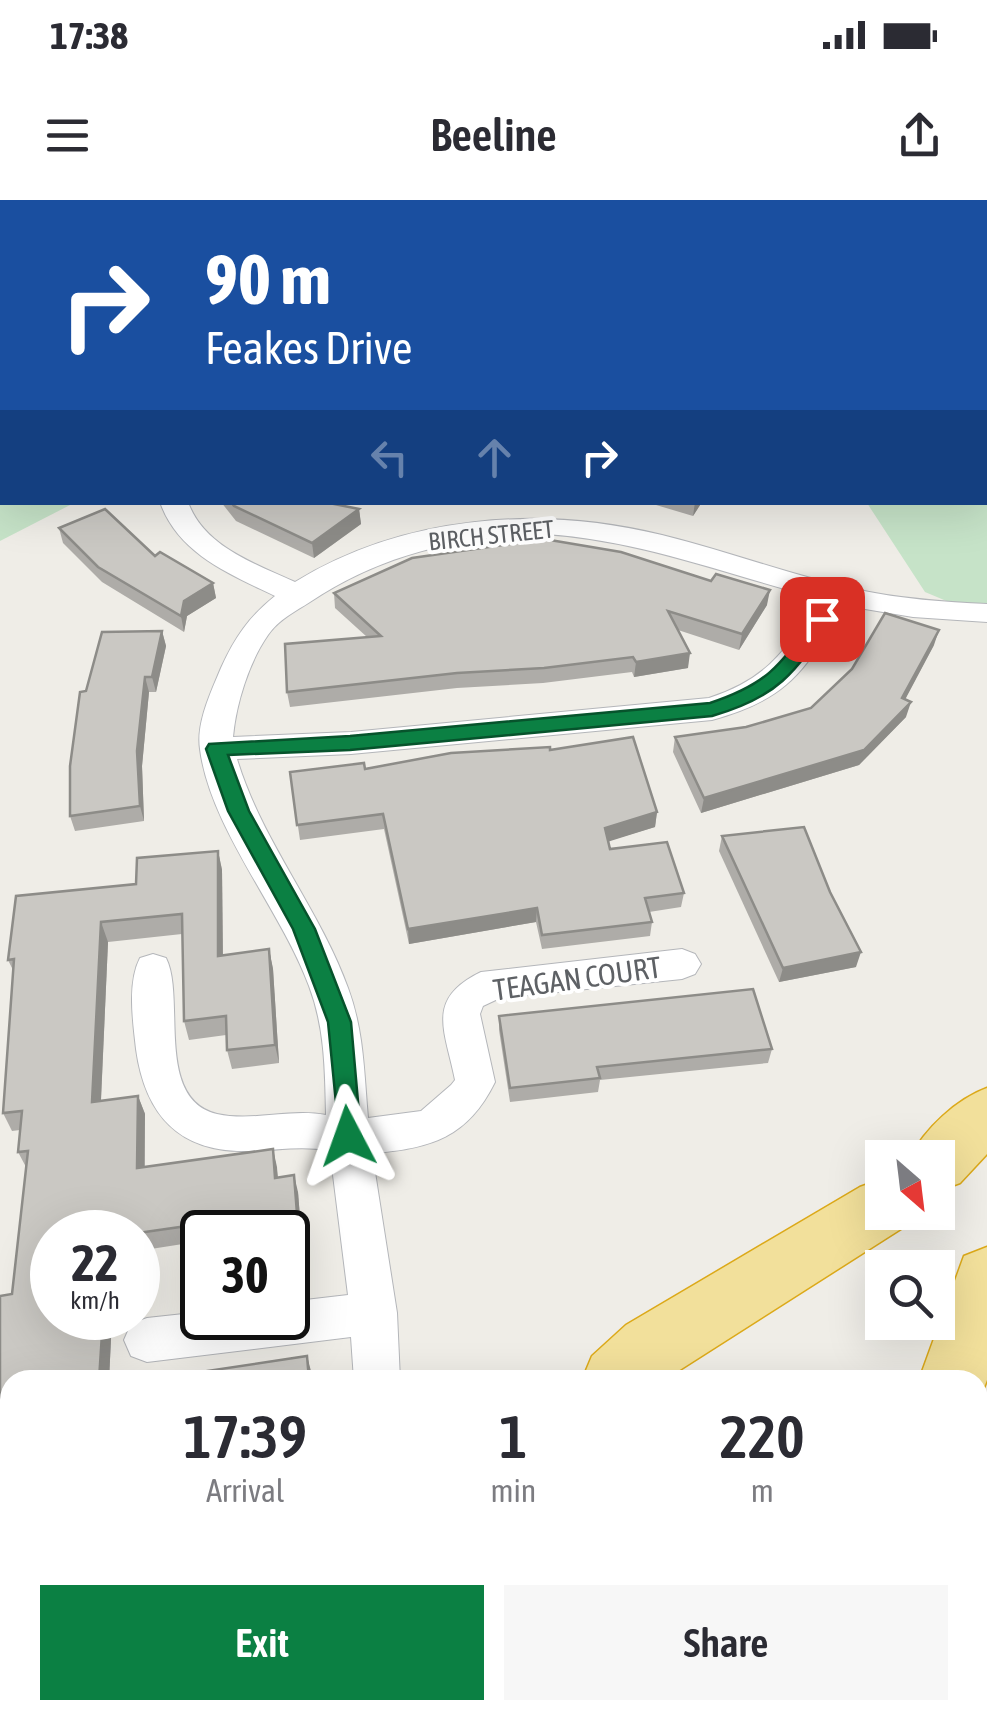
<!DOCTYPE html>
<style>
body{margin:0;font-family:"Asap Condensed",sans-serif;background:#f7f7f7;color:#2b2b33;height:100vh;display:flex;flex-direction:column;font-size:38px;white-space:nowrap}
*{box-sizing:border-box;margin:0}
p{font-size:32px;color:#7c7c81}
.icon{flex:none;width:55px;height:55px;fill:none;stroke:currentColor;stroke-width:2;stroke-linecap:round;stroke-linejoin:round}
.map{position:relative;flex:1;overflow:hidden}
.details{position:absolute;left:0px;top:1170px;width:988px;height:350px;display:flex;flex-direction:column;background:#fff;border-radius:30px 30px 0 0;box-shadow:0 10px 40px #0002}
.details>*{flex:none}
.hud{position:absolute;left:0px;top:0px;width:988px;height:305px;box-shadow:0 10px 40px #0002;background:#1a4fa0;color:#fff;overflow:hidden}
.needle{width:65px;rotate:152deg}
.buttons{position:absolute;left:865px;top:940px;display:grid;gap:20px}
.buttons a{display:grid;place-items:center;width:90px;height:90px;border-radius:0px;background:#fff;box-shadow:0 10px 40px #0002;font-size:50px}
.speed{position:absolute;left:30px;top:1010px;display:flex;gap:20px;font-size:50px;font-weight:700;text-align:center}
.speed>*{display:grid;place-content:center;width:130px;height:130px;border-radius:50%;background:#fff;box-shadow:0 10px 40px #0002;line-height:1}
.speed small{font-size:25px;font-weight:400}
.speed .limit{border:5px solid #111;border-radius:15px;background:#fff;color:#111}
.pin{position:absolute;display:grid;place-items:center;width:85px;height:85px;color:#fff;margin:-42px;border-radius:20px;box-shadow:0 5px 15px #0006}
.me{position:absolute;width:110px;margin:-55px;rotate:356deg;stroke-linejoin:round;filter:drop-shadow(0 0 8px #0008)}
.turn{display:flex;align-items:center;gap:35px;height:210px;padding:0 40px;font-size:45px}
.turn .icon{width:130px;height:130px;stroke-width:2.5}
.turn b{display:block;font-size:70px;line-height:85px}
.lanes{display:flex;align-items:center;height:95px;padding:0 40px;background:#0003;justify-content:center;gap:50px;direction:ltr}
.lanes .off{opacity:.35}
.eta{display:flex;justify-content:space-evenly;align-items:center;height:170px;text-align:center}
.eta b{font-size:60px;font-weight:600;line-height:70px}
.action{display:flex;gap:20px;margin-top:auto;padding:20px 40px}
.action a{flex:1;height:115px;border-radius:0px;background:#0b8043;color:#fff;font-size:40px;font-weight:600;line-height:115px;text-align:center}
.action a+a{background:#f7f7f7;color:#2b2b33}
.status{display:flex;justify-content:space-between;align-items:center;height:70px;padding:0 50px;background:#fff;direction:ltr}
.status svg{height:28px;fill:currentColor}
header{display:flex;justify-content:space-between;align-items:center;height:130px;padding:0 40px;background:#fff;font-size:45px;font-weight:600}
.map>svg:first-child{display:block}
.green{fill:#c6e3c8}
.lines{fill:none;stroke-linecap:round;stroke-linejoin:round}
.street-casing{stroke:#b4b6ba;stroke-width:2}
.highway-casing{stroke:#dca919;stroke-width:3}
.street{fill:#fff;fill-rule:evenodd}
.highway{fill:#f2e09b;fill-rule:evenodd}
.wall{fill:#aeaca8}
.shaded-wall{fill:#8d8c88}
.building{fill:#cac8c3;stroke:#8d8c88;stroke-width:2.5}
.route{fill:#0b8043;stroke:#07532c;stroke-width:2.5}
.labels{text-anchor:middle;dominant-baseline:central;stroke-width:8;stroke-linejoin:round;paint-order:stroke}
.far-street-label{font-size:25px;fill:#5e6165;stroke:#fff}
.street-label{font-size:30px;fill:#5e6165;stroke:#fff}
</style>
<div class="status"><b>17:38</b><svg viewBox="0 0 49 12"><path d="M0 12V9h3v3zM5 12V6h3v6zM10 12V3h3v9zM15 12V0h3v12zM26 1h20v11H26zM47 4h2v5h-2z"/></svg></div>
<header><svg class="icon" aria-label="menu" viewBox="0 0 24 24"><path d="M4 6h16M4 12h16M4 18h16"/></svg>Beeline<svg class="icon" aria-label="share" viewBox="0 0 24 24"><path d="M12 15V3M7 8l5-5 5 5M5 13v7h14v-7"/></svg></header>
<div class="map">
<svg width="987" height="1520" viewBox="0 0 987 1520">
<rect width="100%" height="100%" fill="#efede7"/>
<path class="green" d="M0,0H987V418L925,392L867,303L985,302V2H2V302L74,303L0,341Z"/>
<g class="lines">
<defs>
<g id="street">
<path d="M160,302H188C204,347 256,364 295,382C404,315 540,305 662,335C728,351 792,376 859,390C901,399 944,402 987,404V422L913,417L847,406C802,470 792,498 712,520L351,554L237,559C262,642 319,708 348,788C364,831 364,873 368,918L421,911L451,885L455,880C445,830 425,799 481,772L682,749L695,754L701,764L695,774L682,779L500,798L483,806L480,814L495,882C468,937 431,949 372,953L397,1113L400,1180H354L351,1137L147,1162L131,1156L124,1140L131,1124L147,1118L202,1112V1118H288V1102L348,1095L330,951C302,945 274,951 246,951C178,952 145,914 136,849C133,822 127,783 140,758L153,754L166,758C186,797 154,899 217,914C253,922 290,908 326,915C325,870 325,828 309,786C281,710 210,628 200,549C196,523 211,492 221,468C235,437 249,417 275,396C230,374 178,354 160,302ZM544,334C641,340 728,375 821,399C785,449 770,478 709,498L351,532L233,537C236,504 249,462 268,435C278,420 296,411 310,402C382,354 458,337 544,334Z"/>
<rect x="364" y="1510" width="54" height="10"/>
</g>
<g id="highway">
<path d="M987,888V954L960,983L938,991V958H910C924,929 957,899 987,888Z"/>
<path d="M882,979V1012H911L904,1027L664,1180H582L592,1156L626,1125L860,987Z"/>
<path d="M987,1047V1180L978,1203V1180H919L964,1056Z"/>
<path d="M987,1373V1476L978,1479V1377Z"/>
<path d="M978,1481L987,1497V1520H909L914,1510H978Z"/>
<path d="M629,1510H715L720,1520H633Z"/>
<path d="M782,1510H860L857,1520H777Z"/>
</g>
</defs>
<use href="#street" class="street-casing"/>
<use href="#highway" class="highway-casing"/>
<use href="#street" class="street"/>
<use href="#highway" class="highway"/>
</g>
<g class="wall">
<path d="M221,302H327L359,309L361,324L314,358L236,321Z"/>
<path d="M646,302H702L693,316Z"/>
<path d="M59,328L155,356L213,383L216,398L187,416L184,432L102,382L63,343Z"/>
<path d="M711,381L767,405L739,450L678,430L688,468L634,477L632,472L543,483L457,488L290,507L287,492L367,437L335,408L334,393Z"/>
<path d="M162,431L166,446L156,492H149L142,566L144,621L75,631L70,616L86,491Z"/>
<path d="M934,445L905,499L906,517L859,565L701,613L673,552L675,537L746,527L811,508Z"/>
<path d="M550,550L657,612L655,627L608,641L610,649L684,693L681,707L649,712L652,722L650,736L542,749L536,722L409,744L384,629L300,640L290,572L365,569Z"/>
<path d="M722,636L830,692L856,767L779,782L719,651Z"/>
<path d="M218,651L222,670L223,755L269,749L273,769L279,863L232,869L227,850L226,835L189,840L184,821L182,734L108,742L101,901L138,896L145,914V967L273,949L278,977L298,992L304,1069L288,1072V1032H202V1041L138,1051V1032H52L112,1118L109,1180H10V1510H119V1520H0L12,1094L26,967L18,952L20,930L12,931L3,913L13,770L8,760L136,684Z"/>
<path d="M499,816L772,849L768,863L600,880L598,892L510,902L499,830Z"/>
<path d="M213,1510H331V1516L296,1520H213Z"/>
</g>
<g class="shaded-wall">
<path d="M695,302H702L693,316Z"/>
<path d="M359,309L361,324L314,358L312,343Z"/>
<path d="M213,383L216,398L187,416L184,432L181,416L184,401Z"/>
<path d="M770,390L767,405L739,450L742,434Z"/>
<path d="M939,430L934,445L898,513L902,498Z"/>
<path d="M162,431L166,446L156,492L152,477Z"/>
<path d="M690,453L688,468L634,477L636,462Z"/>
<path d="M145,477L149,492L142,566L144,621L140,606L137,551Z"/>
<path d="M911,502L906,517L859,565L701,613L704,598Z"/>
<path d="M657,612L655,627L604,643L605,628Z"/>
<path d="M218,651L222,670L223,775L218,756Z"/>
<path d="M537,708L536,722L409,744L408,729Z"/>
<path d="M101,722L108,742L100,920L92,902Z"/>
<path d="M269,749L273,769L279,863L275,845Z"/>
<path d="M861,752L856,767L779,782L783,768Z"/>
<path d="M138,896L145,914L144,985L137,968Z"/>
<path d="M273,949L277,967L279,995L275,978Z"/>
<path d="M294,975L298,992L304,1069L300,1053Z"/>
<path d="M103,1118H112L109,1180H99Z"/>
<path d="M307,1156L311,1171L312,1180H309Z"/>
<rect x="109" y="1510" width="10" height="10"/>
</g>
<g class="building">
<path d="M231,302H324L359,309L312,343L234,306Z"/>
<path d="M105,309L155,356L160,352L213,383L184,401L181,416L98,367L59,328Z"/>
<path d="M544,339L621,352L711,381L716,374L770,390L742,434L668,411L690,453L636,462L633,457L544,468L457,473L287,492L285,444L381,436L334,393L412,358Z"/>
<path d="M885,413L939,430L902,498L911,502L864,550L704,598L675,537L746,527L811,508L852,469Z"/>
<path d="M162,431L152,477H145L137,551L140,606L70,616V566L80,492L86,491L102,432Z"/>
<path d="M633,537L657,612L605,628L610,649L667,642L684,693L645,698L652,722L542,735L537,708L408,729L383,614L297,625L290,572L364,563L365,569L451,553L550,547V550Z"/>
<path d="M804,627L830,692L861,752L783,768L722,636Z"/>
<path d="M218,651V756L269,749L275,845L227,850L226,816L184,821L182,714L101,722L92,902L138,896L137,968L273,949L275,978L294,975L300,1053L288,1055V1032H209L208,1023L138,1033L52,1032V1118H103L99,1180H10V1510H109V1520H0V1096L12,1094L28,951L18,952L22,911L3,913L14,759L8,760L16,696L136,684L137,658Z"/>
<path d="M753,789L772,849L597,867L600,878L510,888L499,816Z"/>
<path d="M307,1156L309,1180H207V1171Z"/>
<path d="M213,1510H312L213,1520Z"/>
</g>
<path class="route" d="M822,413L831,419C794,474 778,497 712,516L350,550L228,555L249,611L315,729L351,822L361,936L357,944L348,947L340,944L328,822L293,729L228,611L206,549L209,544L350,536L710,503C770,483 780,465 816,415Z"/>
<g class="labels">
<g class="far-street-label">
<text transform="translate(491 335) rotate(-6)">BIRCH STREET</text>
</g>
<g class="street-label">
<text transform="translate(577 778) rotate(-8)">TEAGAN COURT</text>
</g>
</g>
</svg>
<div class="buttons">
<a><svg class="needle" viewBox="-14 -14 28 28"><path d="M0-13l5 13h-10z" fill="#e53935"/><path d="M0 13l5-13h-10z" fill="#7c7c81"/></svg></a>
<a><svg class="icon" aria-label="search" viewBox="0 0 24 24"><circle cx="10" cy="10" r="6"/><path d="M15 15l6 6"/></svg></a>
</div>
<div class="speed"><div>22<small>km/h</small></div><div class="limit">30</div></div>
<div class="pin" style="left:822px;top:419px;background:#d93025"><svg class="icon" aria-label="arrive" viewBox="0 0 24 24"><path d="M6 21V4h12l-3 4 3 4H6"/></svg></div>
<svg class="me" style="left:348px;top:936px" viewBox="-20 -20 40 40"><path d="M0-17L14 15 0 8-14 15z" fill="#0b8043" stroke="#fff" stroke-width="4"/></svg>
<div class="hud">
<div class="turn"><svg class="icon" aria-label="right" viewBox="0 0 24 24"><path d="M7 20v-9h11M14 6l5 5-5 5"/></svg><div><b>90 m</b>Feakes Drive</div></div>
<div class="lanes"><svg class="icon off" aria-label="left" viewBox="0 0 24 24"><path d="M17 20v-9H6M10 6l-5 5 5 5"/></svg><svg class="icon off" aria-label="ahead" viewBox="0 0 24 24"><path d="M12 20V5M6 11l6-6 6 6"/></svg><svg class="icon" aria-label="right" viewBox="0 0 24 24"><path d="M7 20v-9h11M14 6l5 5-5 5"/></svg></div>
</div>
<section class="details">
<div class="eta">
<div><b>17:39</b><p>Arrival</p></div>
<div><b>1</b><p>min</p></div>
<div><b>220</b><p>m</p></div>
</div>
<div class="action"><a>Exit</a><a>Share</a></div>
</section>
</div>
